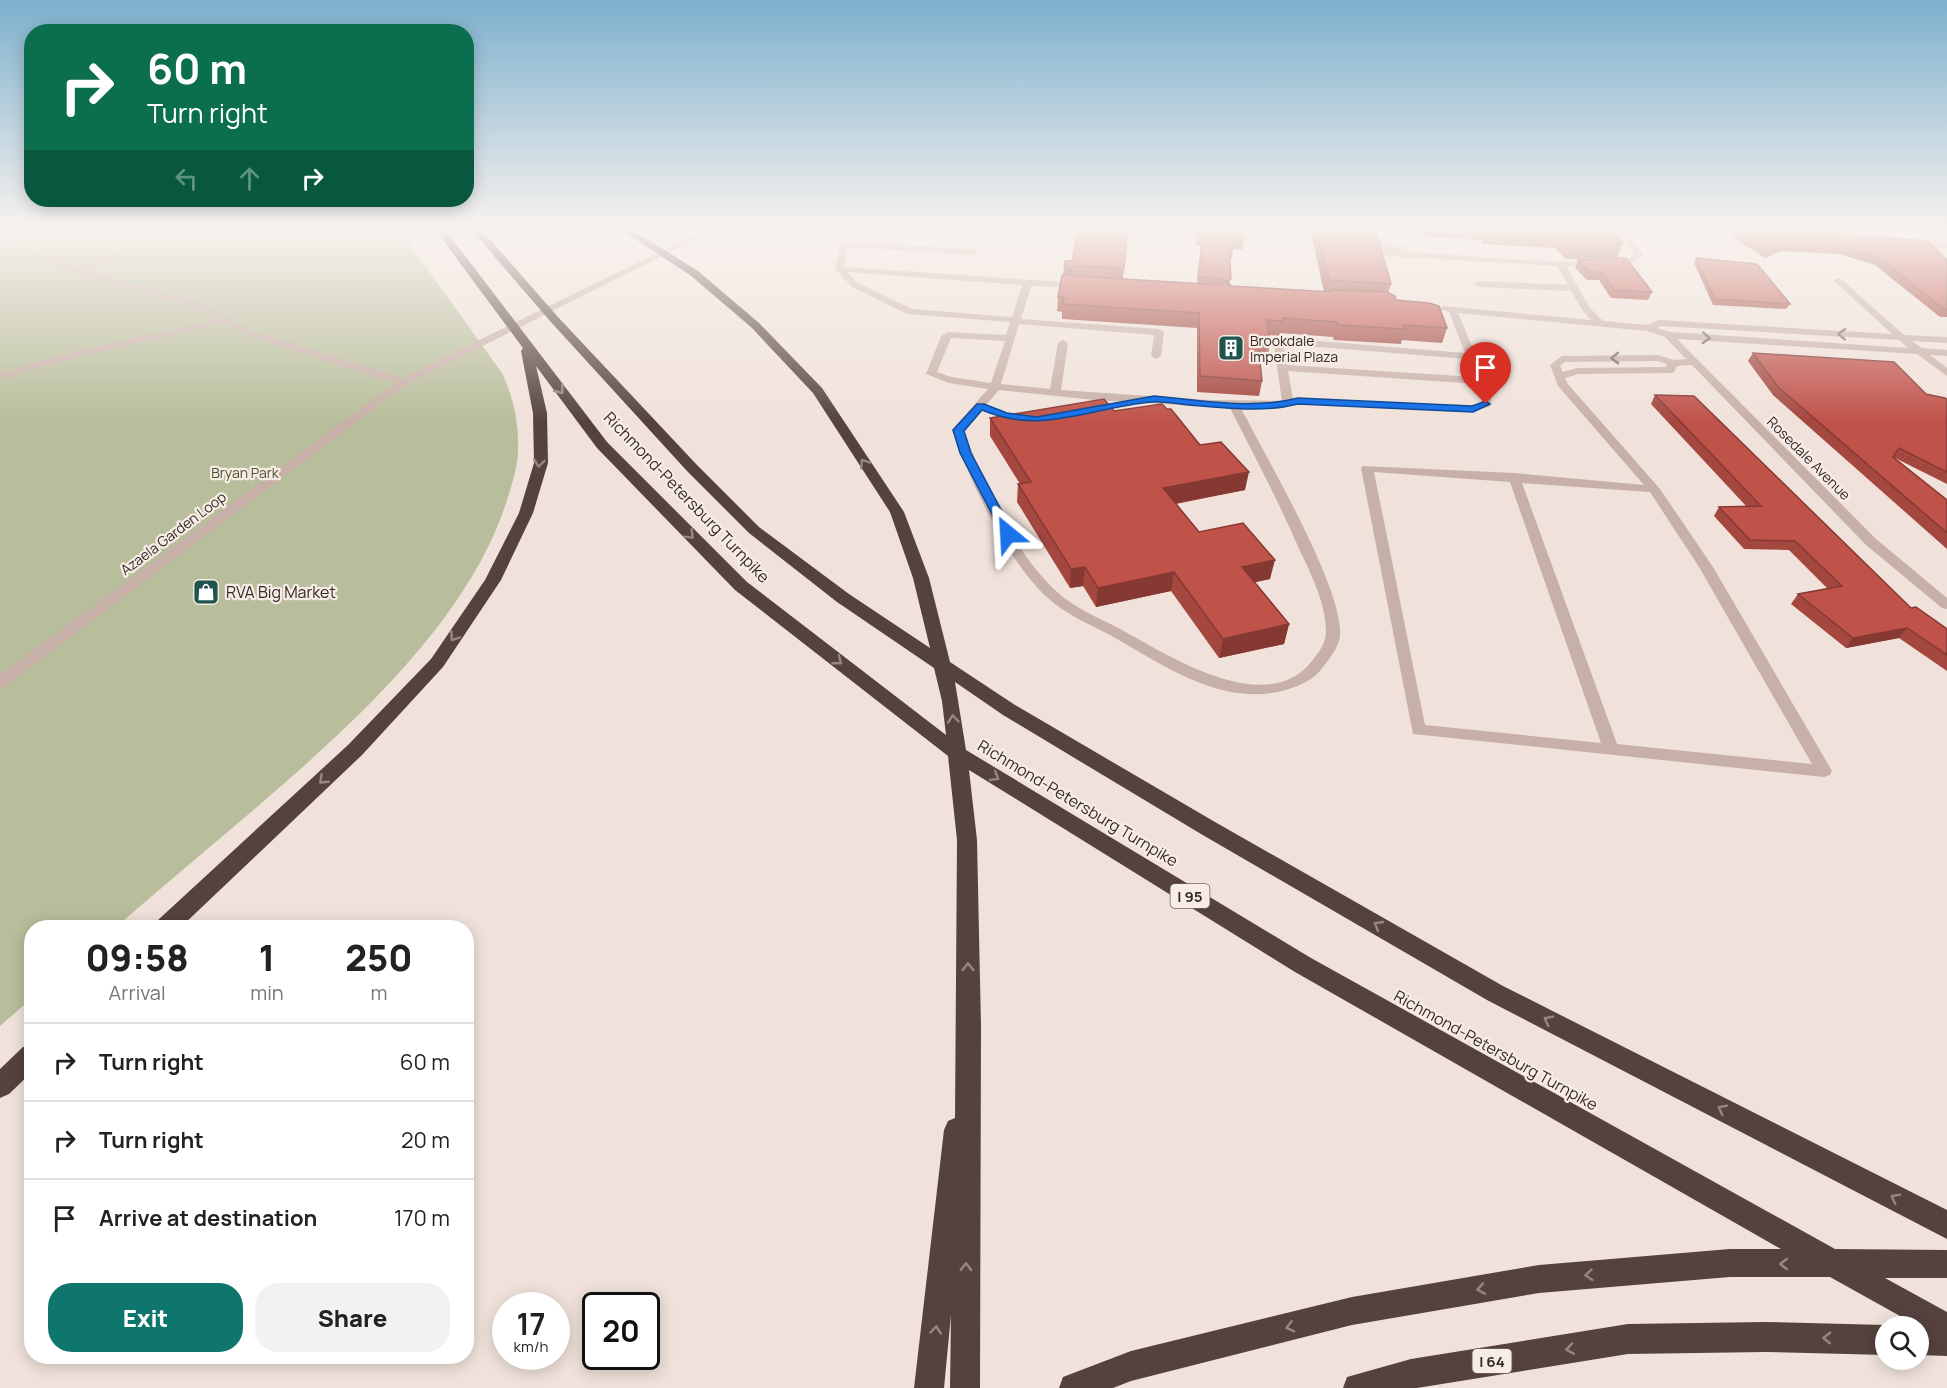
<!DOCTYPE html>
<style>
body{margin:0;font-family:Manrope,sans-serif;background:#f2f2f2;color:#222;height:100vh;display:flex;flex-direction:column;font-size:22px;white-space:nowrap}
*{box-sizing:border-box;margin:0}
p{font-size:20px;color:#767676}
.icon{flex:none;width:33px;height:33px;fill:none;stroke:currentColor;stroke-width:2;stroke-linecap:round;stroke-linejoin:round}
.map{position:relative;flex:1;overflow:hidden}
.details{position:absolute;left:24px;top:920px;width:450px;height:444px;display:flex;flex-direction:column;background:#fff;border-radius:24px;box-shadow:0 3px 15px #0003}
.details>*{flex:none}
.top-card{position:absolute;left:24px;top:24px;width:450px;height:183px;border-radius:24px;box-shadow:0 3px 15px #0003;background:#0b6e4f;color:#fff;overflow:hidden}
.controls{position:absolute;left:1875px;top:1316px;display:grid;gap:12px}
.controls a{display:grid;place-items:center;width:54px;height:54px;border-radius:50%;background:#fff;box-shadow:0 3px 15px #0003;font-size:30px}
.speed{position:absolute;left:492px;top:1292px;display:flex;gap:12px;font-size:30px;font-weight:700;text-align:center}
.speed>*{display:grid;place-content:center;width:78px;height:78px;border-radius:50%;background:#fff;box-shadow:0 3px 15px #0003;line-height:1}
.speed small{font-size:15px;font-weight:400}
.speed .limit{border:3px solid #111;border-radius:9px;background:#fff;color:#111}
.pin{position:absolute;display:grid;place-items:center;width:51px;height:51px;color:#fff;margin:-62px -26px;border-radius:50% 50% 50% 0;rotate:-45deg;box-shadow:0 0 6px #0007}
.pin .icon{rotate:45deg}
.me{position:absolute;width:66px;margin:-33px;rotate:333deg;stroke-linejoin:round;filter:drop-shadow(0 0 4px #0008)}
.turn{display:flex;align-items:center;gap:21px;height:126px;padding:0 24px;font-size:27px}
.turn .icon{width:78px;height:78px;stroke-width:2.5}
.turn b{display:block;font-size:42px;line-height:51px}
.lanes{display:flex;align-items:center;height:57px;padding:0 24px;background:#0003;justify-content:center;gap:30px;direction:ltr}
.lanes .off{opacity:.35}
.eta{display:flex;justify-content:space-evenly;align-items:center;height:102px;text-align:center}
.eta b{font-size:36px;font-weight:800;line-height:42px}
.cta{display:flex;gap:12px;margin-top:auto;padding:12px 24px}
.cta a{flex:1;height:69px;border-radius:24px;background:#0f766e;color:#fff;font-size:24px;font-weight:800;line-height:69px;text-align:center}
.cta a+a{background:#f2f2f2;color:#222}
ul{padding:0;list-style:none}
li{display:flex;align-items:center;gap:18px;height:78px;padding:0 24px;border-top:2px solid #e0e0e0}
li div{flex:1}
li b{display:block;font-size:22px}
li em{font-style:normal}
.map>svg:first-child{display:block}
.green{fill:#b8be9b}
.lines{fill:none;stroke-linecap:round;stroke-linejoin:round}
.minor{fill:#c7b0a7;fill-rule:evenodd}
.highway{fill:#55423f;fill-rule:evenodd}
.wall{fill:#a4473f}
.shaded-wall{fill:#863933}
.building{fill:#bf5249;stroke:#863933;stroke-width:1.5}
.oneway{stroke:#766661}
.oneway2{stroke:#968682}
.route{fill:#1a73e8;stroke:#114b97;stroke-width:1.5}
.labels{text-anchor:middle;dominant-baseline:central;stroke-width:4.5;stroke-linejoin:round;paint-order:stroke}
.far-poi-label{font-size:14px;fill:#342927;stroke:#f8ede6;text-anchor:start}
.far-street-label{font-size:14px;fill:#342927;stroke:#f8ede6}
.far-park-label{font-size:14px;fill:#4a512c;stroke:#f8ede6}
.shield{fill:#f8ede6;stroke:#6f6460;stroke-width:1.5}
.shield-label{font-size:15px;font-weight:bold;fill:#342927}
.street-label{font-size:16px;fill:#342927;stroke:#f8ede6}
.poi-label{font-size:16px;fill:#342927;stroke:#f8ede6;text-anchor:start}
</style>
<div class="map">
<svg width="1947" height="1388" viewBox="0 0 1947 1388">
<rect width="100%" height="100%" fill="#f0e2da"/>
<path class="green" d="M0,228H398L502,373C514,399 519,423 518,452C517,471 510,491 504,509C462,630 339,737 244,818C201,854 158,891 116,927H32L31,999L0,1026Z"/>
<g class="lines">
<g class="minor">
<path d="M83,228H94L140,243L109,261L83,270L197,302L215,309L249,330L402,378L708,228H718L407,384L5,687L0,688V675L395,383L243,334L225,323L76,357L0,379V373L74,352L218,319L191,306L71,272L0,244V238L74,267L103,257L129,243Z"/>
<path d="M851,228H859L849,242L974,249L978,252L974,255L848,247L844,267L1061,282L1066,285L1064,287L1031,286L1021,319L1159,329L1164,332L1161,356L1156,359L1151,356L1154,335L1019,324L1001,384L1050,389L1058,343L1063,340L1068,343L1061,390L1208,400L1282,401L1274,347L1293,339L1465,353L1449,312L1438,309L1443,306L1591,320L1583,311L1571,291L1479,287L1474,284L1479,281L1568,285L1557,266L1385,256L1382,255L1379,247L1383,244L1406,246L1408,252C1481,256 1557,266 1629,259L1634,254L1614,228H1622L1643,254L1635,263L1566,266L1590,308L1603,321L1648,325L1659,320L1892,334L1833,280L1840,278L1904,335L1947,337V343L1912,341L1922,348L1947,350V356L1930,355L1947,368V376L1917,354L1677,339L1876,539L1947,598V609L1942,608L1866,545L1692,365L1677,366L1674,372L1670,373L1578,374L1565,378L1567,383L1660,489L1713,567L1832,771L1830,775L1824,777L1413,734L1361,468L1363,466L1514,473L1644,485L1558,386L1550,365L1562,356L1658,355L1674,360L1686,359L1665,337L1647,331L1458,313L1492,394L1490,406L1473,412L1298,404L1276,409L1241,408C1265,456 1343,587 1340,635C1339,647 1330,658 1323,667C1314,680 1301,685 1286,690C1222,708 1163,665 1110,635C1089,624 1065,614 1048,598C1006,560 971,483 952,430L988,389L949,383L926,374L941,336L949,332L1006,335L1010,322L907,314L852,287L835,269L840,244ZM847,272L1022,285L1012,317L912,309L858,283ZM1661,326L1899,340L1908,348L1671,332L1657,328ZM951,338L1005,341L991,383L951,377L937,372ZM1294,345L1467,359L1475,377L1287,365L1284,348ZM1657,361L1667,364L1666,367L1577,368L1563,372L1560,366L1565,362ZM1288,371L1478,384L1482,394L1481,402L1472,406L1293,399ZM999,390L1095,400L1230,408C1254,455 1279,502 1300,551C1312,576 1326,604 1326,632C1326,643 1319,652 1312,661C1267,719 1169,656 1122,630C1100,618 1075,609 1056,591C1014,552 983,484 964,430L981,410L1005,419L1027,420V416L1007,413L986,405ZM1374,472L1510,482L1601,743L1425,725ZM1522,483L1650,492L1699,567L1812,764L1617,744Z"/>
<path d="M906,228H948L1053,233L1051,228L1062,229L1060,236L1056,238L910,230Z"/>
<path d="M1911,240L1947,242V248L1908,245L1907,243Z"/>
</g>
<g class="highway">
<path d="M434,228H444L607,442L747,582L946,735L942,701L934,668L837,602L749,533L687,471L550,321L470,228H480L558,317L697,465L759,527L849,594L930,648L913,578L890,512L813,393L751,327L690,275L618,228H629L698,271L759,323L822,388L904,512L929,578L950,662L1015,705L1215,822L1503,986L1947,1210V1239L1487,1000L1201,834L1003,715L955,682L966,750L1311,958L1835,1249L1947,1250V1278H1885L1947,1312V1356L1918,1355V1326L1830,1277H1730L1539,1293L1352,1325L1131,1381L1113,1388H1059L1063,1377L1131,1351L1352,1297L1539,1265L1730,1249H1781L1295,972L969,770L977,840L981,1026L980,1388H950L951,1315L944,1388H914L944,1130L948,1121L955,1118L957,840L948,756L735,590L597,448L536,366L547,413L548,463L533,513L501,580L443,667L362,755L181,927H155L158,920L348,745L431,659L485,580L519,513L534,463L533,413L521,351L523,348Z"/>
<path d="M32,1044V1072L9,1094L0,1098V1069L23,1047Z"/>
<path d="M1765,1322L1886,1325V1355L1765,1352L1628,1354L1417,1388H1343L1347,1377L1411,1359L1628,1324Z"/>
</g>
</g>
<g class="wall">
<path d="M1128,228L1123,279L1197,283L1201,245H1196V228H1243L1244,239L1242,250L1233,249L1232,258H1229L1230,285L1232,286L1324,292L1310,228H1375L1391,284L1388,293L1396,300L1447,328L1442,343L1402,340L1401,344L1334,340L1333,337L1280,333V336L1269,335L1270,344L1267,359H1260L1262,381L1259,396L1197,392V328L1062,319V312L1057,311L1058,297L1063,275L1064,266Z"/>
<path d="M1408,228H1611L1623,243L1617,258L1566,259L1555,248L1483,244L1481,240L1422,236V233H1410Z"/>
<path d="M1729,228H1735L1947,260V317H1940L1875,265L1839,254L1780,251L1765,258L1734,238Z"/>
<path d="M1790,228H1847L1845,232Z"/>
<path d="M1696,258L1790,304L1786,309L1713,305L1694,263Z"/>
<path d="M1578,260L1652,292L1648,300L1611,298L1599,280H1587L1575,268Z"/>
<path d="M1753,353L1947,399V484L1893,457L1947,500V549L1773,395L1748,361Z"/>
<path d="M1655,395L1911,608L1947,629V671L1899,638L1846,648L1791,604L1798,594L1828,589L1789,550L1744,549L1714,516L1719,507H1747L1651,404Z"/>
<path d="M1114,411L1200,445L1245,490L1176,504L1199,532L1270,579L1255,582L1289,624L1284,644L1219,658L1171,591L1096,607L1083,586L1070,588L1017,502L1018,484H1020L990,436V418Z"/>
</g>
<g class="shaded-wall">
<path d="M1783,244L1780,251L1765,258L1769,251Z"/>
<path d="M1073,266L1072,281L1067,283L1068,268Z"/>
<path d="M1249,472L1245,490L1160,506L1163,488Z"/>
<path d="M1275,560L1270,579L1238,586L1242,567Z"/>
<path d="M1085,567L1083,586L1070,588L1071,569Z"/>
<path d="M1174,572L1171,591L1096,607L1098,588Z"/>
<path d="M1289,624L1284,644L1219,658L1223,639Z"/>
<path d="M1907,628L1899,638L1846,648L1853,638Z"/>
</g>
<g class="building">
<path d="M1079,228H1128L1124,268L1073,266L1068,268L1064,266L1065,261H1072Z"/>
<path d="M1197,228H1243L1244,239H1235L1233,247H1229L1231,279L1225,281L1219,278L1198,277L1203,235L1197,234Z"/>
<path d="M1317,228H1375L1391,284L1329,280Z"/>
<path d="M1487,228H1611L1623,243L1572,244L1560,233L1488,229Z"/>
<path d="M1735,228H1766L1928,241L1947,260V310L1944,309L1879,258L1843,248L1783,244L1769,251L1737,231Z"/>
<path d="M1626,258L1652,292L1614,290L1602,272H1590L1578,260Z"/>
<path d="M1696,258L1757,264L1790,304L1715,299Z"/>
<path d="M1062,275L1219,285L1226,281L1227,284L1232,286L1331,292L1330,290L1387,292L1395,296L1396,300L1429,303L1439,306L1447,328L1404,325L1405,329L1337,325V322L1283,318V321L1267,320L1270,344L1258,343L1262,381L1200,376L1199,313L1063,304L1064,297H1058Z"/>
<path d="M1753,353L1894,362L1926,394L1945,398L1947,399V472L1899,448L1893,457L1947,500V533L1778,387Z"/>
<path d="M1655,395L1694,396L1911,608L1916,607L1947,629V655L1907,628L1853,638L1798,594L1842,586L1795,541L1750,540L1719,507L1761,506Z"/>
<path d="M1104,399L1114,411L1162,404L1167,409H1171L1200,445L1221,442L1249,472L1163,488L1199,532L1243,523L1275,560L1242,567L1289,624L1223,639L1174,572L1098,588L1085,567L1071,569L1018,484L1031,482L990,418Z"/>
</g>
<defs><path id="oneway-chevron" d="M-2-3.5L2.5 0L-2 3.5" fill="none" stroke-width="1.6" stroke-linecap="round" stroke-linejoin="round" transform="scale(1.5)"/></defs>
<g class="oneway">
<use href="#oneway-chevron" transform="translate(1842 334) rotate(-177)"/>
<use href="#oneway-chevron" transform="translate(1706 338) rotate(4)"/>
<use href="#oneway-chevron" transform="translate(1615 358) rotate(179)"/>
</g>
<g class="oneway2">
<use href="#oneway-chevron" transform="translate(560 390) rotate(53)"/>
<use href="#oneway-chevron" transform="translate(539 463) rotate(98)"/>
<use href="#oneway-chevron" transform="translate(864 463) rotate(-123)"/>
<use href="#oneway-chevron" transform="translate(690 535) rotate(45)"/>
<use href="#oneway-chevron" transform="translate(454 637) rotate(124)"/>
<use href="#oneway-chevron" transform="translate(838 661) rotate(38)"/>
<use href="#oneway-chevron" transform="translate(953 719) rotate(-96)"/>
<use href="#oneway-chevron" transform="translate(995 777) rotate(31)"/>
<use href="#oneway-chevron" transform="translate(323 780) rotate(137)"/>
<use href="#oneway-chevron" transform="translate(1378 925) rotate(-150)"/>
<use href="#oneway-chevron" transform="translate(968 967) rotate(-91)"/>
<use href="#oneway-chevron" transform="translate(1548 1020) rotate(-153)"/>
<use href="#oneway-chevron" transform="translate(1722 1109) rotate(-153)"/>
<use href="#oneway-chevron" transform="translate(1895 1198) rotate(-153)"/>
<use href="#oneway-chevron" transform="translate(1784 1264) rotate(-180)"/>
<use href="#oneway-chevron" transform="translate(966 1267) rotate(-89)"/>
<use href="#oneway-chevron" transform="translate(1589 1275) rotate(175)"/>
<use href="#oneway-chevron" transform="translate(1481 1289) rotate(170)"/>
<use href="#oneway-chevron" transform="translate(1290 1327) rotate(166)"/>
<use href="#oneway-chevron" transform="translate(936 1330) rotate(-84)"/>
<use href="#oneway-chevron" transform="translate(1827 1338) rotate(-179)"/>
<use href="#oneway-chevron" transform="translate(1570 1349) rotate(171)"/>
</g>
<linearGradient id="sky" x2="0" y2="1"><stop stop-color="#7cb0cd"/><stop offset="0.54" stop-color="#f8f2ee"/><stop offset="1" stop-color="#f8f2ee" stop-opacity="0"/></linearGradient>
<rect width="1947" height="422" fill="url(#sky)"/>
<path class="route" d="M1154,396C1201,400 1252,410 1298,398L1472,406L1486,401L1490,404L1473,412L1298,404C1263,413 1225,408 1189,405C1177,404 1164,401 1152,402C1090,407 1044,436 982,410L964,431L971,453L1014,534L1008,538L1004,537L960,453L953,430L977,404H984L1007,413L1037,417Z"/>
<defs>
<symbol id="building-square" viewBox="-11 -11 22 22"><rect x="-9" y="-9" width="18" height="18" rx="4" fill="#1f534e" stroke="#f8ede6"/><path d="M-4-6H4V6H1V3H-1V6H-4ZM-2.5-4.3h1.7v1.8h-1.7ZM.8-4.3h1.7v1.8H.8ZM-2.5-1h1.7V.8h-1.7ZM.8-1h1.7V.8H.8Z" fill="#fff"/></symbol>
<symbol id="shop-square" viewBox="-11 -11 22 22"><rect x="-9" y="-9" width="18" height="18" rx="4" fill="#1f534e" stroke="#f8ede6"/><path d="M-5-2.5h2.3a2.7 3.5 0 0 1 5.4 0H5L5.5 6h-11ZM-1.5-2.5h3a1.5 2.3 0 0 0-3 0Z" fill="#fff"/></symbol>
</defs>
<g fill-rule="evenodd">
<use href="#building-square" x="1216" y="333" width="30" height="30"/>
<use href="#shop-square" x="191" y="577" width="30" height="30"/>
</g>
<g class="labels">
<g class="far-poi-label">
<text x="1250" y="340">Brookdale<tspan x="1250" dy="16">Imperial Plaza</tspan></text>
</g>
<g class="far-street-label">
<text transform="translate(1809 458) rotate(45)">Rosedale Avenue</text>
<text transform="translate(173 533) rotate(-37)">Azaela Garden Loop</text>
</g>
<g class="far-park-label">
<text x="245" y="472">Bryan Park</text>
</g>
<g class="shield">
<rect x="1170.5" y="884" width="39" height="24" rx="4.5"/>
<rect x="1472.5" y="1349" width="39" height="24" rx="4.5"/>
</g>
<g class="shield-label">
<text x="1190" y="896">I 95</text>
<text x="1492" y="1361">I 64</text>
</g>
<g class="street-label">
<text transform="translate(687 497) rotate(46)">Richmond-Petersburg Turnpike</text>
<text transform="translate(1078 803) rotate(31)">Richmond-Petersburg Turnpike</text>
<text transform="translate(1496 1050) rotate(29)">Richmond-Petersburg Turnpike</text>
</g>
<g class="poi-label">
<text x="226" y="592">RVA Big Market</text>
</g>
</g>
</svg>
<div class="controls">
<a><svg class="icon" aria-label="search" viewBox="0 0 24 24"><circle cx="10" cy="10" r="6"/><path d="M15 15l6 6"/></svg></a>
</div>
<div class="speed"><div>17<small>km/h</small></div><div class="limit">20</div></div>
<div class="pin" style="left:1486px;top:404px;background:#d93025"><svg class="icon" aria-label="arrive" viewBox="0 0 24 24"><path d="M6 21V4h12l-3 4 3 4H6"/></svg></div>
<svg class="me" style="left:1008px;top:534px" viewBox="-20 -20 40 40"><path d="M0-17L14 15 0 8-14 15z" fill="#1a73e8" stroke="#fff" stroke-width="4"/></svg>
<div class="top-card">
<div class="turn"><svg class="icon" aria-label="right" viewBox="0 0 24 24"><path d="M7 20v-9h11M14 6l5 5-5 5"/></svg><div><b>60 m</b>Turn right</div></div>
<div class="lanes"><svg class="icon off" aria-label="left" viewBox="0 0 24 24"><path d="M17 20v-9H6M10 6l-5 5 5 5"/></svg><svg class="icon off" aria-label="ahead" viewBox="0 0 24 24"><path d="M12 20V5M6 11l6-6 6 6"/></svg><svg class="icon" aria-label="right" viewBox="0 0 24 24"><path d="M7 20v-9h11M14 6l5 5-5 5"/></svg></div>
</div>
<section class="details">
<div class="eta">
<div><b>09:58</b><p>Arrival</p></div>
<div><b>1</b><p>min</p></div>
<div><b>250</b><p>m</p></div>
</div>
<ul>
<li><svg class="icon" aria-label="right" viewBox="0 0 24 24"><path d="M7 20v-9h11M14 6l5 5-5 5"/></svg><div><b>Turn right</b></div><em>60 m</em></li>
<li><svg class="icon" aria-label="right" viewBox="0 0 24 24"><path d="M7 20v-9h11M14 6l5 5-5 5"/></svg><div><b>Turn right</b></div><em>20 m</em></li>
<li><svg class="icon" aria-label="arrive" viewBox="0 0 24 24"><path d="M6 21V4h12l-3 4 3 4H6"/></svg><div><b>Arrive at destination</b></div><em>170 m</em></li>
</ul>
<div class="cta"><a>Exit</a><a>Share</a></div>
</section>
</div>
